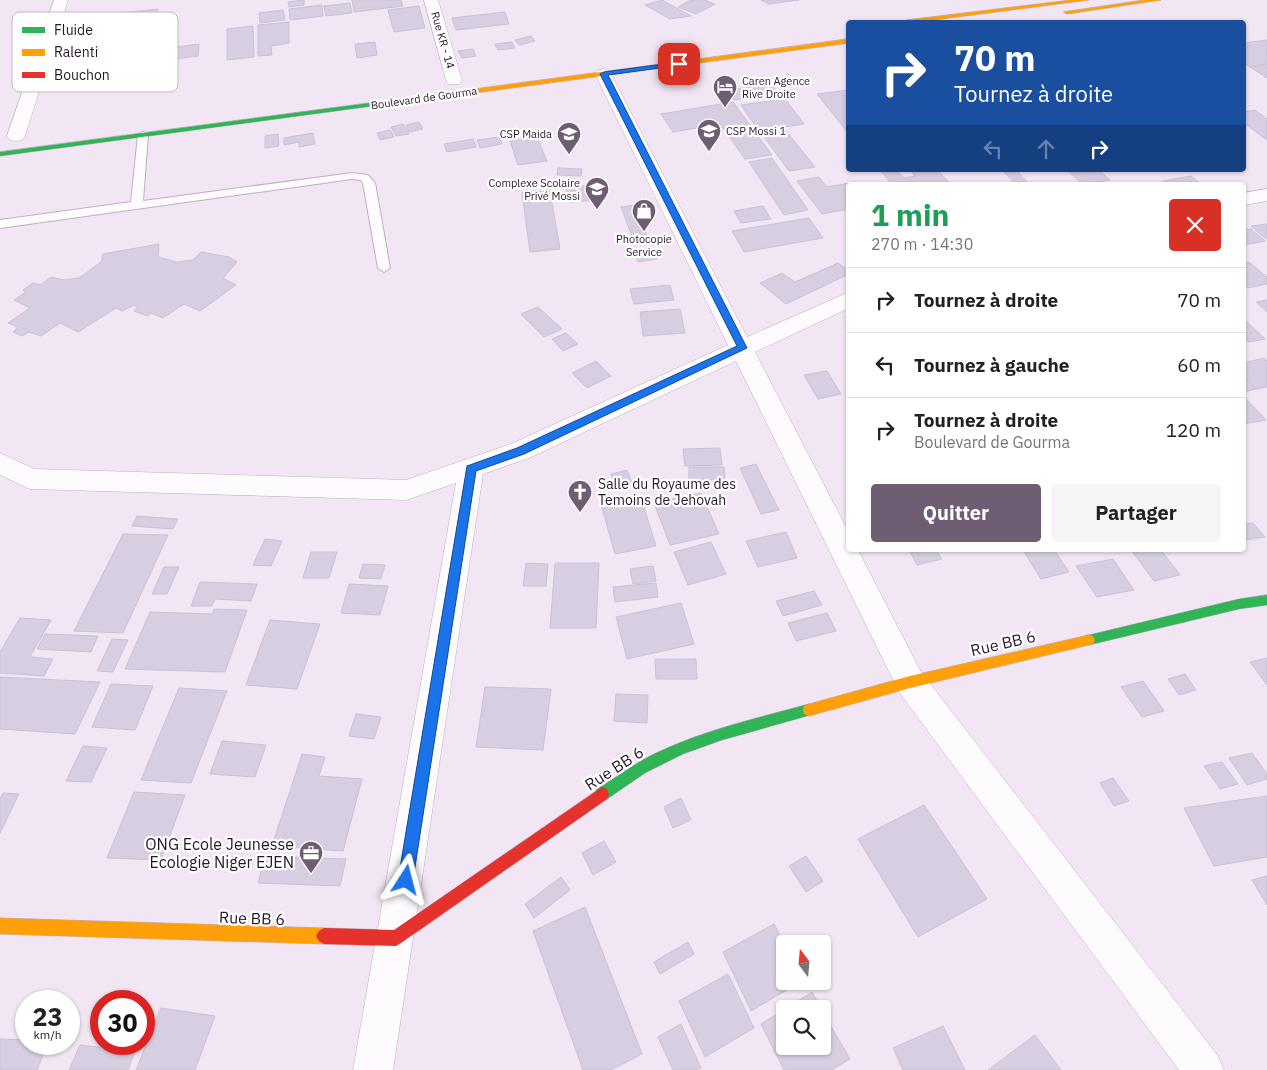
<!DOCTYPE html>
<html lang="fr">
<meta charset="utf-8">
<style>
body{margin:0;font-family:"IBM Plex Sans",sans-serif;background:#f6f6f6;color:#222;height:100vh;display:flex;flex-direction:column;font-size:19px;white-space:nowrap}
*{box-sizing:border-box;margin:0}
p{font-size:16px;color:#767676}
.icon{flex:none;width:28px;height:28px;fill:none;stroke:currentColor;stroke-width:2;stroke-linecap:round;stroke-linejoin:round}
.map{position:relative;flex:1;overflow:hidden}
.drawer{position:absolute;left:846px;top:182px;width:400px;height:370px;display:flex;flex-direction:column;background:#fff;border-radius:5px;box-shadow:0 1px 4px #0004}
.drawer>*{flex:none}
.top-card{position:absolute;left:846px;top:20px;width:400px;height:152px;border-radius:5px;box-shadow:0 1px 4px #0004;background:#1a4fa0;color:#fff;overflow:hidden}
.needle{width:32px;rotate:344deg}
.controls{position:absolute;left:776px;top:935px;display:grid;gap:10px}
.controls a{display:grid;place-items:center;width:55px;height:55px;border-radius:5px;background:#fff;box-shadow:0 1px 4px #0004;font-size:25px}
.speed{position:absolute;left:15px;top:990px;display:flex;gap:10px;font-size:25px;font-weight:700;text-align:center}
.speed>*{display:grid;place-content:center;width:65px;height:65px;border-radius:50%;background:#fff;box-shadow:0 1px 4px #0004;line-height:1}
.speed small{font-size:12px;font-weight:400}
.speed .limit{border:8px solid #d22;background:#fff;color:#111}
.pin{position:absolute;display:grid;place-items:center;width:42px;height:42px;color:#fff;margin:-21px;border-radius:10px;box-shadow:0 2px 8px #0006}
.me{position:absolute;width:55px;margin:-28px;rotate:9deg;stroke-linejoin:round;filter:drop-shadow(0 0 4px #0008)}
.turn{display:flex;align-items:center;gap:18px;height:105px;padding:0 25px;font-size:22px}
.turn .icon{width:65px;height:65px;stroke-width:2.5}
.turn b{display:block;font-size:35px;line-height:42px}
.lanes{display:flex;align-items:center;height:48px;padding:0 25px;background:#0003;justify-content:center;gap:25px;direction:ltr}
.lanes .off{opacity:.35}
.round{display:grid;place-items:center;flex:none;width:52px;height:52px;border-radius:5px;background:#f6f6f6}
.head{display:flex;align-items:center;justify-content:space-between;height:85px;padding:0 25px}
h1{font-size:30px;font-weight:700;line-height:38px;color:#1e9e55}
.primary-button{display:flex;gap:10px;margin-top:auto;padding:10px 25px}
.primary-button a{flex:1;height:58px;border-radius:5px;background:#6f5e73;color:#fff;font-size:20px;font-weight:700;line-height:58px;text-align:center}
.primary-button a+a{background:#f6f6f6;color:#222}
ul{padding:0;list-style:none}
li{display:flex;align-items:center;gap:15px;height:65px;padding:0 25px;border-top:1px solid #e0e0e0}
li div{flex:1}
li b{display:block;font-size:19px}
li em{font-style:normal}
.map>svg:first-child{display:block}
.building{fill:#d8cee2;stroke:#cbc1d5}
.lines{fill:none;stroke-linecap:round;stroke-linejoin:round}
.lane-casing{stroke:#beafc1;stroke-width:2}
.street-casing{stroke:#beafc1;stroke-width:1}
.fast-casing{stroke:#beafc1;stroke-width:1}
.slow-casing{stroke:#beafc1;stroke-width:1}
.jam-casing{stroke:#beafc1;stroke-width:1}
.lane{fill:#fdfbfd;fill-rule:evenodd}
.street{fill:#fdfbfd;fill-rule:evenodd}
.fast{fill:#30b455;fill-rule:evenodd}
.slow{fill:#ff9f0a;fill-rule:evenodd}
.jam{fill:#e5322d;fill-rule:evenodd}
.route{fill:#1a73e8;stroke:#114b97}
.labels{text-anchor:middle;dominant-baseline:central;stroke-width:4.5;stroke-linejoin:round;paint-order:stroke}
.far-street-label{font-size:11px;fill:#29152d;stroke:#fff}
.far-poi-label{font-size:11px;fill:#29152d;stroke:#fff;text-anchor:start}
.poi-label{font-size:14px;fill:#29152d;stroke:#fff;text-anchor:start}
.near-street-label{font-size:16px;fill:#29152d;stroke:#fff}
.near-poi-label{font-size:16px;fill:#29152d;stroke:#fff;text-anchor:end}
.key{fill:#fff;stroke:#bfb9c0;stroke-width:1}
.key-label{font-size:14px;fill:#29152d}
</style>
<div class="map">
<svg width="1267" height="1070" viewBox="0 0 1267 1070">
<rect width="100%" height="100%" fill="#f2e6f4"/>
<g class="building">
<path d="M304,0V5L289,7L288,2Z"/>
<path d="M352,0H401L403,6L354,12Z"/>
<path d="M662,0L691,16L670,19L645,5Z"/>
<path d="M691,0H704L715,4L696,14L678,7Z"/>
<path d="M761,0H799L769,4Z"/>
<path d="M350,3L352,13L326,16L324,6Z"/>
<path d="M322,5L323,16L290,20L289,9Z"/>
<path d="M419,6L425,28L394,32L388,10Z"/>
<path d="M158,9L157,16L144,18L142,31L122,34L121,38L89,42L94,16Z"/>
<path d="M283,10L285,20L260,23L259,13Z"/>
<path d="M505,12L509,24L456,30L452,18Z"/>
<path d="M289,22V43L271,46L272,55L258,56V25Z"/>
<path d="M253,26L254,57L227,60V29Z"/>
<path d="M531,36L535,41L519,45L515,40Z"/>
<path d="M1267,40V64L1250,67L1244,63V43Z"/>
<path d="M375,42L377,55L357,58L355,44Z"/>
<path d="M512,42L515,48L498,50L495,44Z"/>
<path d="M199,44L198,56L159,61L161,49Z"/>
<path d="M473,49L476,56L462,58L458,51Z"/>
<path d="M1267,64V78L1250,67Z"/>
<path d="M771,84L779,94L734,100L728,90Z"/>
<path d="M849,90V134L817,94Z"/>
<path d="M785,99L804,124L759,131L741,105Z"/>
<path d="M733,102L772,155L745,159L720,124L673,132L661,114Z"/>
<path d="M1255,110L1267,119V140L1244,123V112Z"/>
<path d="M419,122L423,129L409,132L406,125Z"/>
<path d="M403,124L409,134L396,136L391,127Z"/>
<path d="M390,130L394,137L380,140L377,133Z"/>
<path d="M786,131L815,167L789,171L762,134Z"/>
<path d="M313,133L315,144L299,147V142L284,145V138Z"/>
<path d="M278,134L279,146L265,148V136Z"/>
<path d="M499,137L502,144L480,148L477,140Z"/>
<path d="M537,137L547,161L518,165L510,141Z"/>
<path d="M473,139L476,147L447,152L444,144Z"/>
<path d="M772,158L808,210L784,215L749,162Z"/>
<path d="M558,168L582,169L581,176L557,175Z"/>
<path d="M880,170H902L897,171L904,178L915,176L910,170H937L952,185H893Z"/>
<path d="M1016,170L1028,183L1016,185L1004,172Z"/>
<path d="M1067,170H1099L1110,180L1082,184Z"/>
<path d="M1191,176L1202,185H1167L1163,181Z"/>
<path d="M819,177L827,187L855,182L858,185H849V209L822,214L797,181Z"/>
<path d="M597,185L600,200L569,202L566,187Z"/>
<path d="M550,191L560,249L530,252L522,193Z"/>
<path d="M635,205L649,241L635,244L621,207Z"/>
<path d="M763,206L771,219L741,223L734,211Z"/>
<path d="M809,218L823,238L744,252L732,231Z"/>
<path d="M1267,224L1266,239L1251,226Z"/>
<path d="M1251,229L1265,241L1244,245V230Z"/>
<path d="M159,244L158,257L177,262L193,260L201,252L229,257L237,262L223,278L236,285L200,311L184,304L163,318L151,313L148,316L134,311L138,308L134,305L122,311L116,308L78,332L60,323L41,336L29,332L22,336L13,332L18,327L8,323L30,308L14,300L26,292L23,290L33,283L40,285L51,277L64,280L79,278L101,262L103,254Z"/>
<path d="M653,252L657,259L638,262L635,255Z"/>
<path d="M1249,262L1267,277V284L1247,288L1244,285V263Z"/>
<path d="M838,263L849,271V274L786,304L760,283L782,273L795,282Z"/>
<path d="M670,285L674,300L634,304L630,289Z"/>
<path d="M1267,300V312L1256,302Z"/>
<path d="M538,307L562,329L544,337L521,314Z"/>
<path d="M680,309L685,333L643,336L640,312Z"/>
<path d="M1244,319L1265,339L1249,342L1244,337Z"/>
<path d="M566,333L578,344L563,351L552,339Z"/>
<path d="M1264,358L1267,361V387L1256,389L1244,377V363Z"/>
<path d="M596,361L611,376L587,388L572,373Z"/>
<path d="M827,371L841,394L818,399L804,375Z"/>
<path d="M1244,377L1256,389L1244,392Z"/>
<path d="M1244,397L1266,420L1244,424Z"/>
<path d="M720,448L722,465L685,466L683,449Z"/>
<path d="M756,464L779,510L761,514L740,468Z"/>
<path d="M689,467H724L725,480H689Z"/>
<path d="M627,470L632,483L615,486L611,474Z"/>
<path d="M701,493L719,534L670,545L654,503Z"/>
<path d="M642,501L656,546L615,554L602,508Z"/>
<path d="M137,516L178,519L173,529L132,526Z"/>
<path d="M1253,523L1265,537L1245,540L1244,524Z"/>
<path d="M786,532L797,558L758,567L746,541Z"/>
<path d="M123,534L168,535L123,633L74,631Z"/>
<path d="M265,539L282,541L271,566L253,565Z"/>
<path d="M711,542L726,574L688,585L674,552Z"/>
<path d="M909,550H936L942,559L917,565Z"/>
<path d="M1023,550H1054L1069,572L1041,579Z"/>
<path d="M1131,550H1161L1180,575L1154,581Z"/>
<path d="M311,552H337L329,578H303Z"/>
<path d="M1113,559L1134,590L1097,597L1076,566Z"/>
<path d="M526,563L548,564L546,586H523Z"/>
<path d="M555,563H599L596,628H550Z"/>
<path d="M363,564L385,565L381,579L359,578Z"/>
<path d="M653,566L656,581L633,584L630,569Z"/>
<path d="M164,567H179L167,594H152Z"/>
<path d="M200,582L257,584L251,601L215,599L212,606H191Z"/>
<path d="M656,583L658,597L615,602L613,587Z"/>
<path d="M349,584L388,586L380,615L341,613Z"/>
<path d="M814,591L822,605L783,616L776,601Z"/>
<path d="M681,603L694,644L627,659L616,617Z"/>
<path d="M214,609L247,610L225,672L125,669L150,612L212,614Z"/>
<path d="M827,613L836,631L796,641L788,623Z"/>
<path d="M20,618L51,620L30,657L53,659L44,676L0,673V652Z"/>
<path d="M270,620L320,624L297,689L246,685Z"/>
<path d="M45,634L98,636L91,652L37,649Z"/>
<path d="M112,639L128,640L113,672L97,671Z"/>
<path d="M1267,658V685L1250,662Z"/>
<path d="M655,659H696L697,679H656Z"/>
<path d="M1185,674L1196,690L1179,695L1168,679Z"/>
<path d="M0,677L100,682L75,734L0,729Z"/>
<path d="M1143,681L1164,711L1142,717L1121,687Z"/>
<path d="M111,684L153,686L135,730L92,727Z"/>
<path d="M485,687L551,689L543,750L476,747Z"/>
<path d="M179,688L227,691L191,783L141,780Z"/>
<path d="M616,694L648,695L647,723L614,721Z"/>
<path d="M356,714L381,717L374,739L349,736Z"/>
<path d="M222,741L266,745L255,777L210,774Z"/>
<path d="M83,746L107,748L91,782L66,781Z"/>
<path d="M1252,753L1267,774V779L1247,785L1229,758Z"/>
<path d="M302,754L325,757L319,776L362,779L343,851L272,846Z"/>
<path d="M1222,762L1238,784L1220,789L1204,766Z"/>
<path d="M1113,778L1129,801L1114,806L1100,783Z"/>
<path d="M134,792L185,795L161,860L107,858Z"/>
<path d="M3,793L19,794L0,833V798Z"/>
<path d="M1267,796V857L1214,866L1184,808Z"/>
<path d="M681,798L691,820L673,828L664,807Z"/>
<path d="M924,805L987,899L918,937L858,839Z"/>
<path d="M604,841L616,862L593,875L582,853Z"/>
<path d="M265,856L346,859L340,886L258,883Z"/>
<path d="M806,856L823,881L806,892L789,866Z"/>
<path d="M1267,876V905L1252,880Z"/>
<path d="M561,877L570,890L534,918L525,904Z"/>
<path d="M585,907L642,1054L611,1070H583L533,931Z"/>
<path d="M774,924L785,944V981H802L751,1011L723,952Z"/>
<path d="M688,942L694,954L660,974L654,962Z"/>
<path d="M728,974L754,1028L705,1057L679,1001Z"/>
<path d="M812,992L821,1009H785Z"/>
<path d="M161,1008L215,1016L195,1070H136Z"/>
<path d="M785,1009V1046H822V1011L850,1059L832,1070H784L761,1024Z"/>
<path d="M681,1024L701,1068L697,1070H673L658,1037Z"/>
<path d="M943,1026L965,1070H903L893,1048Z"/>
<path d="M1035,1035L1061,1070H988Z"/>
<path d="M0,1039L26,1040V1044H47L37,1070H0Z"/>
<path d="M80,1045L135,1051L128,1070H69Z"/>
</g>
<g class="lines">
<defs>
<path id="lane" d="M143,132L148,135L143,201L352,173L368,175L375,183L390,268L384,272L378,268L363,183L361,180L352,179L0,228V220L131,202L138,135Z"/>
<g id="street">
<path d="M54,0H68L25,136L22,140L16,141L10,140L7,136Z"/>
<path d="M424,0H438L462,80L460,84H448L446,80Z"/>
<path d="M603,69L609,71L611,74L747,337L849,292V308L755,352L849,533V550H858L921,672L1218,1056L1224,1070H1179L899,692L736,361L529,458L483,474L393,1070H353L456,483L406,500L30,489L0,475V453L34,469L406,480L511,444L728,345L595,74L597,71Z"/>
<path d="M1267,189V201L1244,205V193Z"/>
</g>
<g id="fast">
<path d="M460,91L463,93L462,94L0,156V152Z"/>
<path d="M1267,595V605L1239,609L1089,645L1085,644L1083,640L1085,636L1089,635L1239,599Z"/>
<path d="M809,704L814,706L815,710L814,714L722,740L683,754L645,773L607,799L602,801L597,799L595,794L597,789C617,777 635,763 656,753C704,730 757,718 809,704Z"/>
</g>
<g id="slow">
<path d="M1071,0H1089L918,22H904L907,20Z"/>
<path d="M1144,0H1161L1067,14L1064,12Z"/>
<path d="M849,39V43L460,95L457,93L460,91Z"/>
<path d="M1089,635L1093,636L1095,640L1093,644L1089,645L910,688L809,716L804,714L803,710L804,706L809,704L910,676Z"/>
<path d="M0,918L324,928L329,931L332,936L329,941L324,944L0,934Z"/>
</g>
<path id="jam" d="M602,787L607,789L609,794L607,799L401,943L396,946L324,944L319,941L316,936L319,931L324,928L394,930Z"/>
</defs>
<use href="#lane" class="lane-casing"/>
<use href="#street" class="street-casing"/>
<use href="#fast" class="fast-casing"/>
<use href="#slow" class="slow-casing"/>
<use href="#jam" class="jam-casing"/>
<use href="#lane" class="lane"/>
<use href="#street" class="street"/>
<use href="#fast" class="fast"/>
<use href="#slow" class="slow"/>
<use href="#jam" class="jam"/>
</g>
<path class="route" d="M679,62L682,64L681,65L608,75L747,348L524,454L476,471L413,880L411,885L406,887L401,885L398,880L467,466L517,448L737,346L600,74L604,72Z"/>
<defs>
<symbol id="hotel-pin" viewBox="-11 -11 22 30"><path d="M0 17L-7.5 6A9.5 9.5 0 1 1 7.5 6Z" fill="#6f5e73" stroke="#fff"/><path d="M-6-4.5h1.5V1H6V5H4.5V3h-9V5H-6ZM-4 0a1.8 1.8 0 1 1 3.6 0ZM.5 0V-2.5h3Q6-2.5 6 0Z" fill="#fff"/></symbol>
<symbol id="school-pin" viewBox="-11 -11 22 30"><path d="M0 17L-7.5 6A9.5 9.5 0 1 1 7.5 6Z" fill="#6f5e73" stroke="#fff"/><path d="M0-5L7-2L0 1L-7-2ZM-4 1L0 2.5L4 1V4Q0 6-4 4Z" fill="#fff"/></symbol>
<symbol id="shop-pin" viewBox="-11 -11 22 30"><path d="M0 17L-7.5 6A9.5 9.5 0 1 1 7.5 6Z" fill="#6f5e73" stroke="#fff"/><path d="M-5-2.5h2.3a2.7 3.5 0 0 1 5.4 0H5L5.5 6h-11ZM-1.5-2.5h3a1.5 2.3 0 0 0-3 0Z" fill="#fff"/></symbol>
<symbol id="church-pin" viewBox="-11 -11 22 30"><path d="M0 17L-7.5 6A9.5 9.5 0 1 1 7.5 6Z" fill="#6f5e73" stroke="#fff"/><path d="M-1.2-6h2.4v3.5h3.3v2.4h-3.3V6h-2.4V-.1h-3.3v-2.4h3.3Z" fill="#fff"/></symbol>
<symbol id="office-pin" viewBox="-11 -11 22 30"><path d="M0 17L-7.5 6A9.5 9.5 0 1 1 7.5 6Z" fill="#6f5e73" stroke="#fff"/><path d="M-6-3h4V-5.5h4V-3h4V5H-6ZM-1-4.5V-3h2v-1.5ZM-6 0V1H6V0Z" fill="#fff"/></symbol>
</defs>
<g fill-rule="evenodd">
<use href="#hotel-pin" x="711" y="73" width="28" height="38"/>
<use href="#school-pin" x="695" y="117" width="28" height="38"/>
<use href="#school-pin" x="555" y="120" width="28" height="38"/>
<use href="#school-pin" x="583" y="175" width="28" height="38"/>
<use href="#shop-pin" x="630" y="197" width="28" height="38"/>
<use href="#church-pin" x="566" y="478" width="28" height="38"/>
<use href="#office-pin" x="297" y="839" width="28" height="38"/>
</g>
<g class="labels">
<g class="far-street-label">
<text transform="translate(443 40) rotate(74)">Rue KR - 14</text>
<text transform="translate(424 98) rotate(-8)">Boulevard de Gourma</text>
</g>
<g class="far-poi-label">
<text x="742" y="81">Caren Agence<tspan x="742" dy="13">Rive Droite</tspan></text>
<text x="726" y="131">CSP Mossi 1</text>
<text x="552" y="134" text-anchor="end">CSP Maida</text>
<text x="580" y="183" text-anchor="end">Complexe Scolaire<tspan x="580" dy="13">Privé Mossi</tspan></text>
<text x="644" y="239" text-anchor="middle">Photocopie<tspan x="644" dy="13">Service</tspan></text>
</g>
<g class="poi-label">
<text x="598" y="484">Salle du Royaume des<tspan x="598" dy="16">Temoins de Jehovah</tspan></text>
</g>
<g class="near-street-label">
<text transform="translate(1003 643) rotate(-13)">Rue BB 6</text>
<text transform="translate(614 768) rotate(-33)">Rue BB 6</text>
<text transform="translate(252 918) rotate(2)">Rue BB 6</text>
</g>
<g class="near-poi-label">
<text x="294" y="844">ONG Ecole Jeunesse<tspan x="294" dy="18">Ecologie Niger EJEN</tspan></text>
</g>
</g>
<rect x="12" y="12" width="166" height="80" rx="8" class="key"/>
<rect x="22" y="27" width="23" height="6" fill="#30b455"/>
<rect x="22" y="49" width="23" height="7" fill="#ff9f0a"/>
<rect x="22" y="72" width="23" height="6" fill="#e5322d"/>
<g class="key-label">
<text x="54" y="35">Fluide</text>
<text x="54" y="57">Ralenti</text>
<text x="54" y="80">Bouchon</text>
</g>
</svg>
<div class="controls">
<a><svg class="needle" viewBox="-14 -14 28 28"><path d="M0-13l5 13h-10z" fill="#e53935"/><path d="M0 13l5-13h-10z" fill="#767676"/></svg></a>
<a><svg class="icon" aria-label="search" viewBox="0 0 24 24"><circle cx="10" cy="10" r="6"/><path d="M15 15l6 6"/></svg></a>
</div>
<div class="speed"><div>23<small>km/h</small></div><div class="limit">30</div></div>
<div class="pin" style="left:679px;top:64px;background:#d93025"><svg class="icon" aria-label="arrive" viewBox="0 0 24 24"><path d="M6 21V4h12l-3 4 3 4H6"/></svg></div>
<svg class="me" style="left:406px;top:880px" viewBox="-20 -20 40 40"><path d="M0-17L14 15 0 8-14 15z" fill="#1a73e8" stroke="#fff" stroke-width="4"/></svg>
<div class="top-card">
<div class="turn"><svg class="icon" aria-label="right" viewBox="0 0 24 24"><path d="M7 20v-9h11M14 6l5 5-5 5"/></svg><div><b>70 m</b>Tournez à droite</div></div>
<div class="lanes"><svg class="icon off" aria-label="left" viewBox="0 0 24 24"><path d="M17 20v-9H6M10 6l-5 5 5 5"/></svg><svg class="icon off" aria-label="ahead" viewBox="0 0 24 24"><path d="M12 20V5M6 11l6-6 6 6"/></svg><svg class="icon" aria-label="right" viewBox="0 0 24 24"><path d="M7 20v-9h11M14 6l5 5-5 5"/></svg></div>
</div>
<section class="drawer">
<div class="head"><div><h1>1 min</h1><p>270 m · 14:30</p></div><a class="round" style="background:#d93025;color:#fff"><svg class="icon" aria-label="close" viewBox="0 0 24 24"><path d="M6 6l12 12M18 6L6 18"/></svg></a></div>
<ul>
<li><svg class="icon" aria-label="right" viewBox="0 0 24 24"><path d="M7 20v-9h11M14 6l5 5-5 5"/></svg><div><b>Tournez à droite</b></div><em>70 m</em></li>
<li><svg class="icon" aria-label="left" viewBox="0 0 24 24"><path d="M17 20v-9H6M10 6l-5 5 5 5"/></svg><div><b>Tournez à gauche</b></div><em>60 m</em></li>
<li><svg class="icon" aria-label="right" viewBox="0 0 24 24"><path d="M7 20v-9h11M14 6l5 5-5 5"/></svg><div><b>Tournez à droite</b><p>Boulevard de Gourma</p></div><em>120 m</em></li>
</ul>
<div class="primary-button"><a>Quitter</a><a>Partager</a></div>
</section>
</div>
